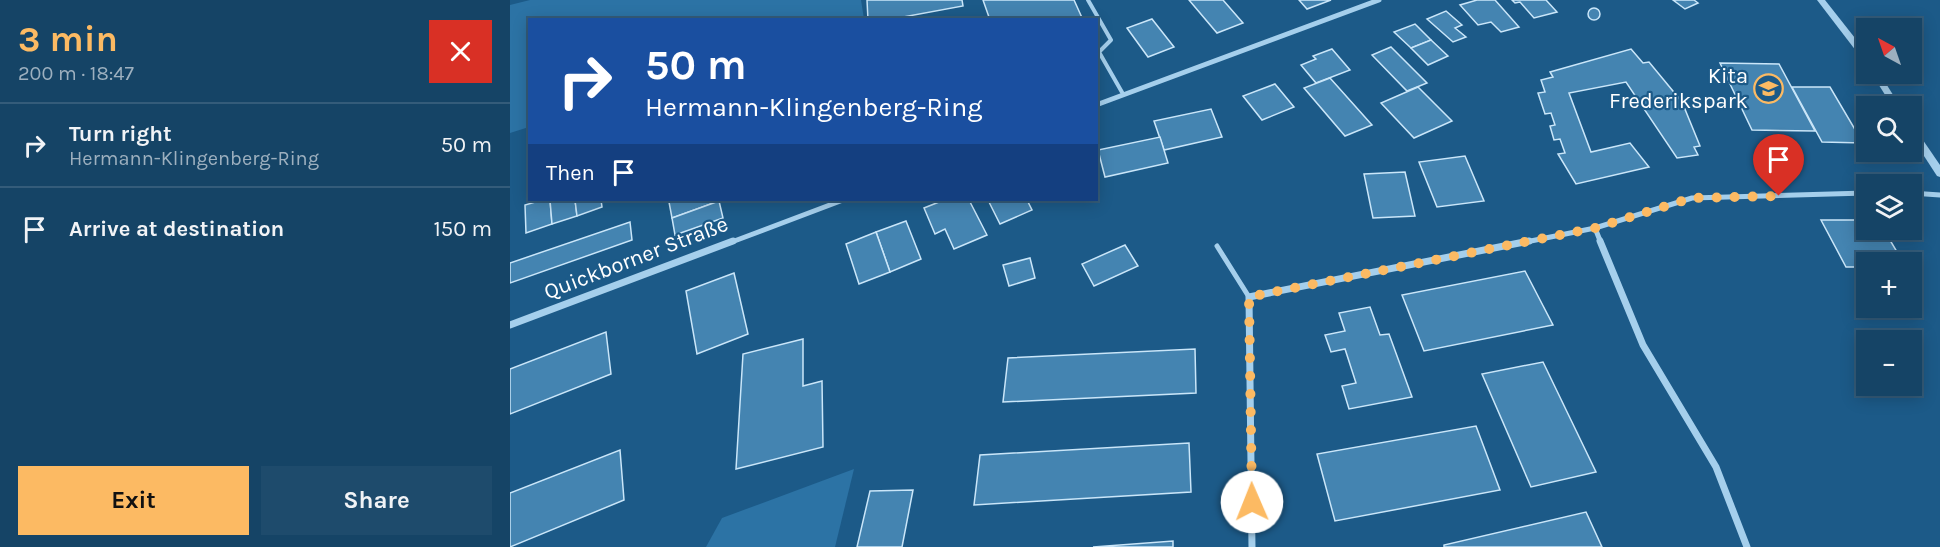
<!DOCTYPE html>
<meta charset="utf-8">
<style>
body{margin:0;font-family:Karla,sans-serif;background:#1e4b6c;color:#f1f3f6;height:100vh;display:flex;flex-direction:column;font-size:22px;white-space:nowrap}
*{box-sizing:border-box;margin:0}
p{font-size:20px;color:#9db0bf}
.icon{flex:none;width:33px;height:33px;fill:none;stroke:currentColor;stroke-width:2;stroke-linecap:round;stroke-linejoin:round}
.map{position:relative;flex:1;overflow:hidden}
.sheet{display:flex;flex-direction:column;background:#154466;width:510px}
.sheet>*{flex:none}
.guide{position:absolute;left:18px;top:18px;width:570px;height:183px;border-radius:0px;box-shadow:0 3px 15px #0003,0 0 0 2px #345c7a;background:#1a4fa0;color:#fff;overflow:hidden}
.needle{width:39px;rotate:320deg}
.tools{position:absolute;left:1346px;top:18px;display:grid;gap:12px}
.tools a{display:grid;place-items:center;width:66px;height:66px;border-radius:0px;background:#154466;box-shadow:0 3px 15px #0003,0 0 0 2px #345c7a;font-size:30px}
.pin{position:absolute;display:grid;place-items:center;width:51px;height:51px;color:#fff;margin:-62px -26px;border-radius:50% 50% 50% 0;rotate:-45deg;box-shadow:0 0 6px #0007}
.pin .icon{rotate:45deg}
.me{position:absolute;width:66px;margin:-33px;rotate:359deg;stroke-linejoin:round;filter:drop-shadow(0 0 4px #0008)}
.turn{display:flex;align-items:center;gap:21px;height:126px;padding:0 18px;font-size:27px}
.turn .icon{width:78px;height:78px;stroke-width:2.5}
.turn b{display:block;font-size:42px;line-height:51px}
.then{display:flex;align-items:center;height:57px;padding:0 18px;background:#0003;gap:12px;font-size:22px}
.round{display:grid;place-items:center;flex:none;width:63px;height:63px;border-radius:0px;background:#1e4b6c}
.head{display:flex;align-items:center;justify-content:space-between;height:102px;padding:0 18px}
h1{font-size:36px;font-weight:700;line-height:45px;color:#fcba63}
.action{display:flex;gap:12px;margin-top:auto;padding:12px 18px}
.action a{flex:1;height:69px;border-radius:0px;background:#fcba63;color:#111;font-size:24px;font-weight:700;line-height:69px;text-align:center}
.action a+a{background:#1e4b6c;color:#f1f3f6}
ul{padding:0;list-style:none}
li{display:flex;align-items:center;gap:18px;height:84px;padding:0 18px;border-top:2px solid #345c7a}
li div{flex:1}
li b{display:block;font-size:22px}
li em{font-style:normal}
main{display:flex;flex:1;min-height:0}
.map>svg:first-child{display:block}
.green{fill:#2c73a5}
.building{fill:#4484b1;stroke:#cae6f9;stroke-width:1.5}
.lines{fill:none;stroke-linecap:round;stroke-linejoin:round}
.service-far1{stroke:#a5cfec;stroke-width:4}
.service{stroke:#a5cfec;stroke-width:5}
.minor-far1{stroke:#a5cfec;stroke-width:5}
.minor{stroke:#a5cfec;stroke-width:7}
.tertiary{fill:#a5cfec;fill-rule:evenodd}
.route{stroke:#fcba63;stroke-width:10;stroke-dasharray:0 18}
.labels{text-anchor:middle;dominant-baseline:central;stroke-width:4.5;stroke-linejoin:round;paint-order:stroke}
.poi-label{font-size:22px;fill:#fff;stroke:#1c5a88;text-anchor:end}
.street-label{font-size:22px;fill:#fff;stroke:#1c5a88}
</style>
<main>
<section class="sheet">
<div class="head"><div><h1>3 min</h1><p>200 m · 18:47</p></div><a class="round" style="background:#d93025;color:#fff"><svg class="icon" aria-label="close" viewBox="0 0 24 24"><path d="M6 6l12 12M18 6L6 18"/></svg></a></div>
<ul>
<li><svg class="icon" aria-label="right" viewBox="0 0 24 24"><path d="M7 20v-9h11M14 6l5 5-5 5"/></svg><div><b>Turn right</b><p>Hermann-Klingenberg-Ring</p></div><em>50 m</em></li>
<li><svg class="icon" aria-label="arrive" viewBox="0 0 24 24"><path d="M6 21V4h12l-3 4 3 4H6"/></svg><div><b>Arrive at destination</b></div><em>150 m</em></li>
</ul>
<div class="action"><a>Exit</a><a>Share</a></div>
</section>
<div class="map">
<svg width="1430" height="547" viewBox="0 0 1430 547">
<rect width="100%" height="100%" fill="#1c5a88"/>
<g class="green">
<path d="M20,0H351L354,19L20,20L19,127L0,133V5Z"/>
<path d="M344,469L325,547H196L212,518Z"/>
</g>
<g class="building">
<path d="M357,0H452L453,6L377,20H358Z"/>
<path d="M473,0H564L573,20H480Z"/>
<path d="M679,0H713L733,23L707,33Z"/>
<path d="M789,0H821L797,9Z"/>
<path d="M967,0H985L1009,27L991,32L981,22L968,25L950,5Z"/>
<path d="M1002,0H1036L1047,12L1024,18L1010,2L1005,3Z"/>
<path d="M1163,0H1184L1188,3L1175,9Z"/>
<circle cx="1084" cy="14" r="6"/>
<path d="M936,11L952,25L945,28L956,37L943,42L917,19Z"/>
<path d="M642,19L664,47L638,57L617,28Z"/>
<path d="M905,24L921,40L901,48L884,32Z"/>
<path d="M921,40L938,56L918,65L901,48Z"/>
<path d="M881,47L917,83L897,91L862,55Z"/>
<path d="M822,49L840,70L806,83L791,65L806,59L803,56Z"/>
<path d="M1121,49L1133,63L1139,62L1172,102L1190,146L1184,147L1188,155L1167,158L1116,82L1059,93L1081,152L1120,143L1139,167L1066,184L1048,154L1055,153L1050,139L1044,140L1040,126L1045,125L1041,113L1035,114L1028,93L1035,92L1031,80L1043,77L1040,72Z"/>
<path d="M1210,63L1269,64L1305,131L1242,130Z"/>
<path d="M820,78L862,125L835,136L794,88Z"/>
<path d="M765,84L784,107L752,120L733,96Z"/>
<path d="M908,87L942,121L904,138L871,103Z"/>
<path d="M1282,87H1320L1353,143L1312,142Z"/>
<path d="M701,109L712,137L654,150L644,121Z"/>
<path d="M650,137L658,163L595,177L588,150Z"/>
<path d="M955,156L974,201L927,207L909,162Z"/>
<path d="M895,172L905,216L863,218L854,174Z"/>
<path d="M32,200H40L42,224L16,233L15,205Z"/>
<path d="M40,200H65L67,216L42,224Z"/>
<path d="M65,200H91L92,207L67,216Z"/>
<path d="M167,200H209V201L162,218L159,202Z"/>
<path d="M434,200H459L477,235L444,249L435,229L425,234L414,208Z"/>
<path d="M478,200H517L522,210L490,224Z"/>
<path d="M209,201L213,218L165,235L162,218Z"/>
<path d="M1311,220H1356V230H1374L1393,262H1356V267H1336Z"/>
<path d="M396,221L411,259L380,272L366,232Z"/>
<path d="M120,222L122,240L0,283V263Z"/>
<path d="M366,232L380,272L349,284L336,244Z"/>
<path d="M615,245L628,266L584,286L572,264Z"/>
<path d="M520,258L525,278L499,286L493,265Z"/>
<path d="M1015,271L1043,325L914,351L892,295Z"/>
<path d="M224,273L238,334L187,354L176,291Z"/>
<path d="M860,307L870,335L879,334L902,397L839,409L832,386L846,383L835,349L821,352L815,335L835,331L829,313Z"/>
<path d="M96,332L101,374L0,414V369Z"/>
<path d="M293,339V386L312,381L313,447L226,469L233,354Z"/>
<path d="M685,349L686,393L493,402L498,358Z"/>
<path d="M1033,362L1086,472L1021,487L972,374Z"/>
<path d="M966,426L990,490L825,521L807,454Z"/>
<path d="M679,443L681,492L464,505L470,455Z"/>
<path d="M110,450L114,500L0,547V493Z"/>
<path d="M403,490L392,547H347L360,491Z"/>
<path d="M1076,512L1092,547H934V545Z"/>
<path d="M663,541V547H583Z"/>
</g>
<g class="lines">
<path class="service-far1" d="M578,0L601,40L589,52L613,94"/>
<path class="service" d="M707,246L739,297"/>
<g class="minor-far1">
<path d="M586,105L869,0"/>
<path d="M1401,193L1430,195"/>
<path d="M1085,228L1091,243"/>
<path d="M219,243L333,200"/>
<path d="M1011,243L1085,228L1182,198L1356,193"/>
</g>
<g class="minor">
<path d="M1090,241L1133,345L1206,467L1237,547"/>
<path d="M0,325L223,241"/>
<path d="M742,547L739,297L1019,241"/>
</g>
<g class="tertiary">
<path d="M1307,0H1315L1356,52V61L1353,60Z"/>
<path d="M1362,74H1370L1390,106H1382Z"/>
<path d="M1401,126L1404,127L1430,165V177L1427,176L1401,136Z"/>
</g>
</g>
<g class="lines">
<path class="route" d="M742,502L739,297L1085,228L1182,198L1269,196"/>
</g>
<defs>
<symbol id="school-ring" viewBox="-11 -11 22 22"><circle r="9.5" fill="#1c5a88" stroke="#fcba63" stroke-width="1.5"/><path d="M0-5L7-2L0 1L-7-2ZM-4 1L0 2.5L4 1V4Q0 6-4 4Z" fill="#fcba63"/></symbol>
</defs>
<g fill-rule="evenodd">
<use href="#school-ring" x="1242" y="72" width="33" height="33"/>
</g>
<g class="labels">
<g class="poi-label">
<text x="1238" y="76">Kita<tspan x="1238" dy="25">Frederikspark</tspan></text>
</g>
<g class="street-label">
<text transform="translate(126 258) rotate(-21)">Quickborner Straße</text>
</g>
</g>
</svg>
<div class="tools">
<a><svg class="needle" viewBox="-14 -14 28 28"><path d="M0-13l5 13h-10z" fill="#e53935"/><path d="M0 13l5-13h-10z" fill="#9db0bf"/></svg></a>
<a><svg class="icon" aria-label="search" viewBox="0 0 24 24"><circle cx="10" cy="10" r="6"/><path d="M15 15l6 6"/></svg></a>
<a><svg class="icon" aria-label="layers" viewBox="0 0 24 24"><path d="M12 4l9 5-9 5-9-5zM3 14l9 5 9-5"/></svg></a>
<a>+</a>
<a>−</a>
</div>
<div class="pin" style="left:1269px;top:196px;background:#d93025"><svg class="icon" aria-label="arrive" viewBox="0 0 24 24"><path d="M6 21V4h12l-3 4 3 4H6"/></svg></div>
<svg class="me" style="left:742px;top:502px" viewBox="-20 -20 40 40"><circle r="19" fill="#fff"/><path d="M0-13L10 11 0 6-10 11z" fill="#fcba63"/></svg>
<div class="guide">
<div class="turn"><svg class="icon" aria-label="right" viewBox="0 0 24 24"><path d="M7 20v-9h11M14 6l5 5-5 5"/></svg><div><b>50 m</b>Hermann-Klingenberg-Ring</div></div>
<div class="then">Then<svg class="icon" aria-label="arrive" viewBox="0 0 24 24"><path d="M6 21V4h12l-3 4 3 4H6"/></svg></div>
</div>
</div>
</main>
